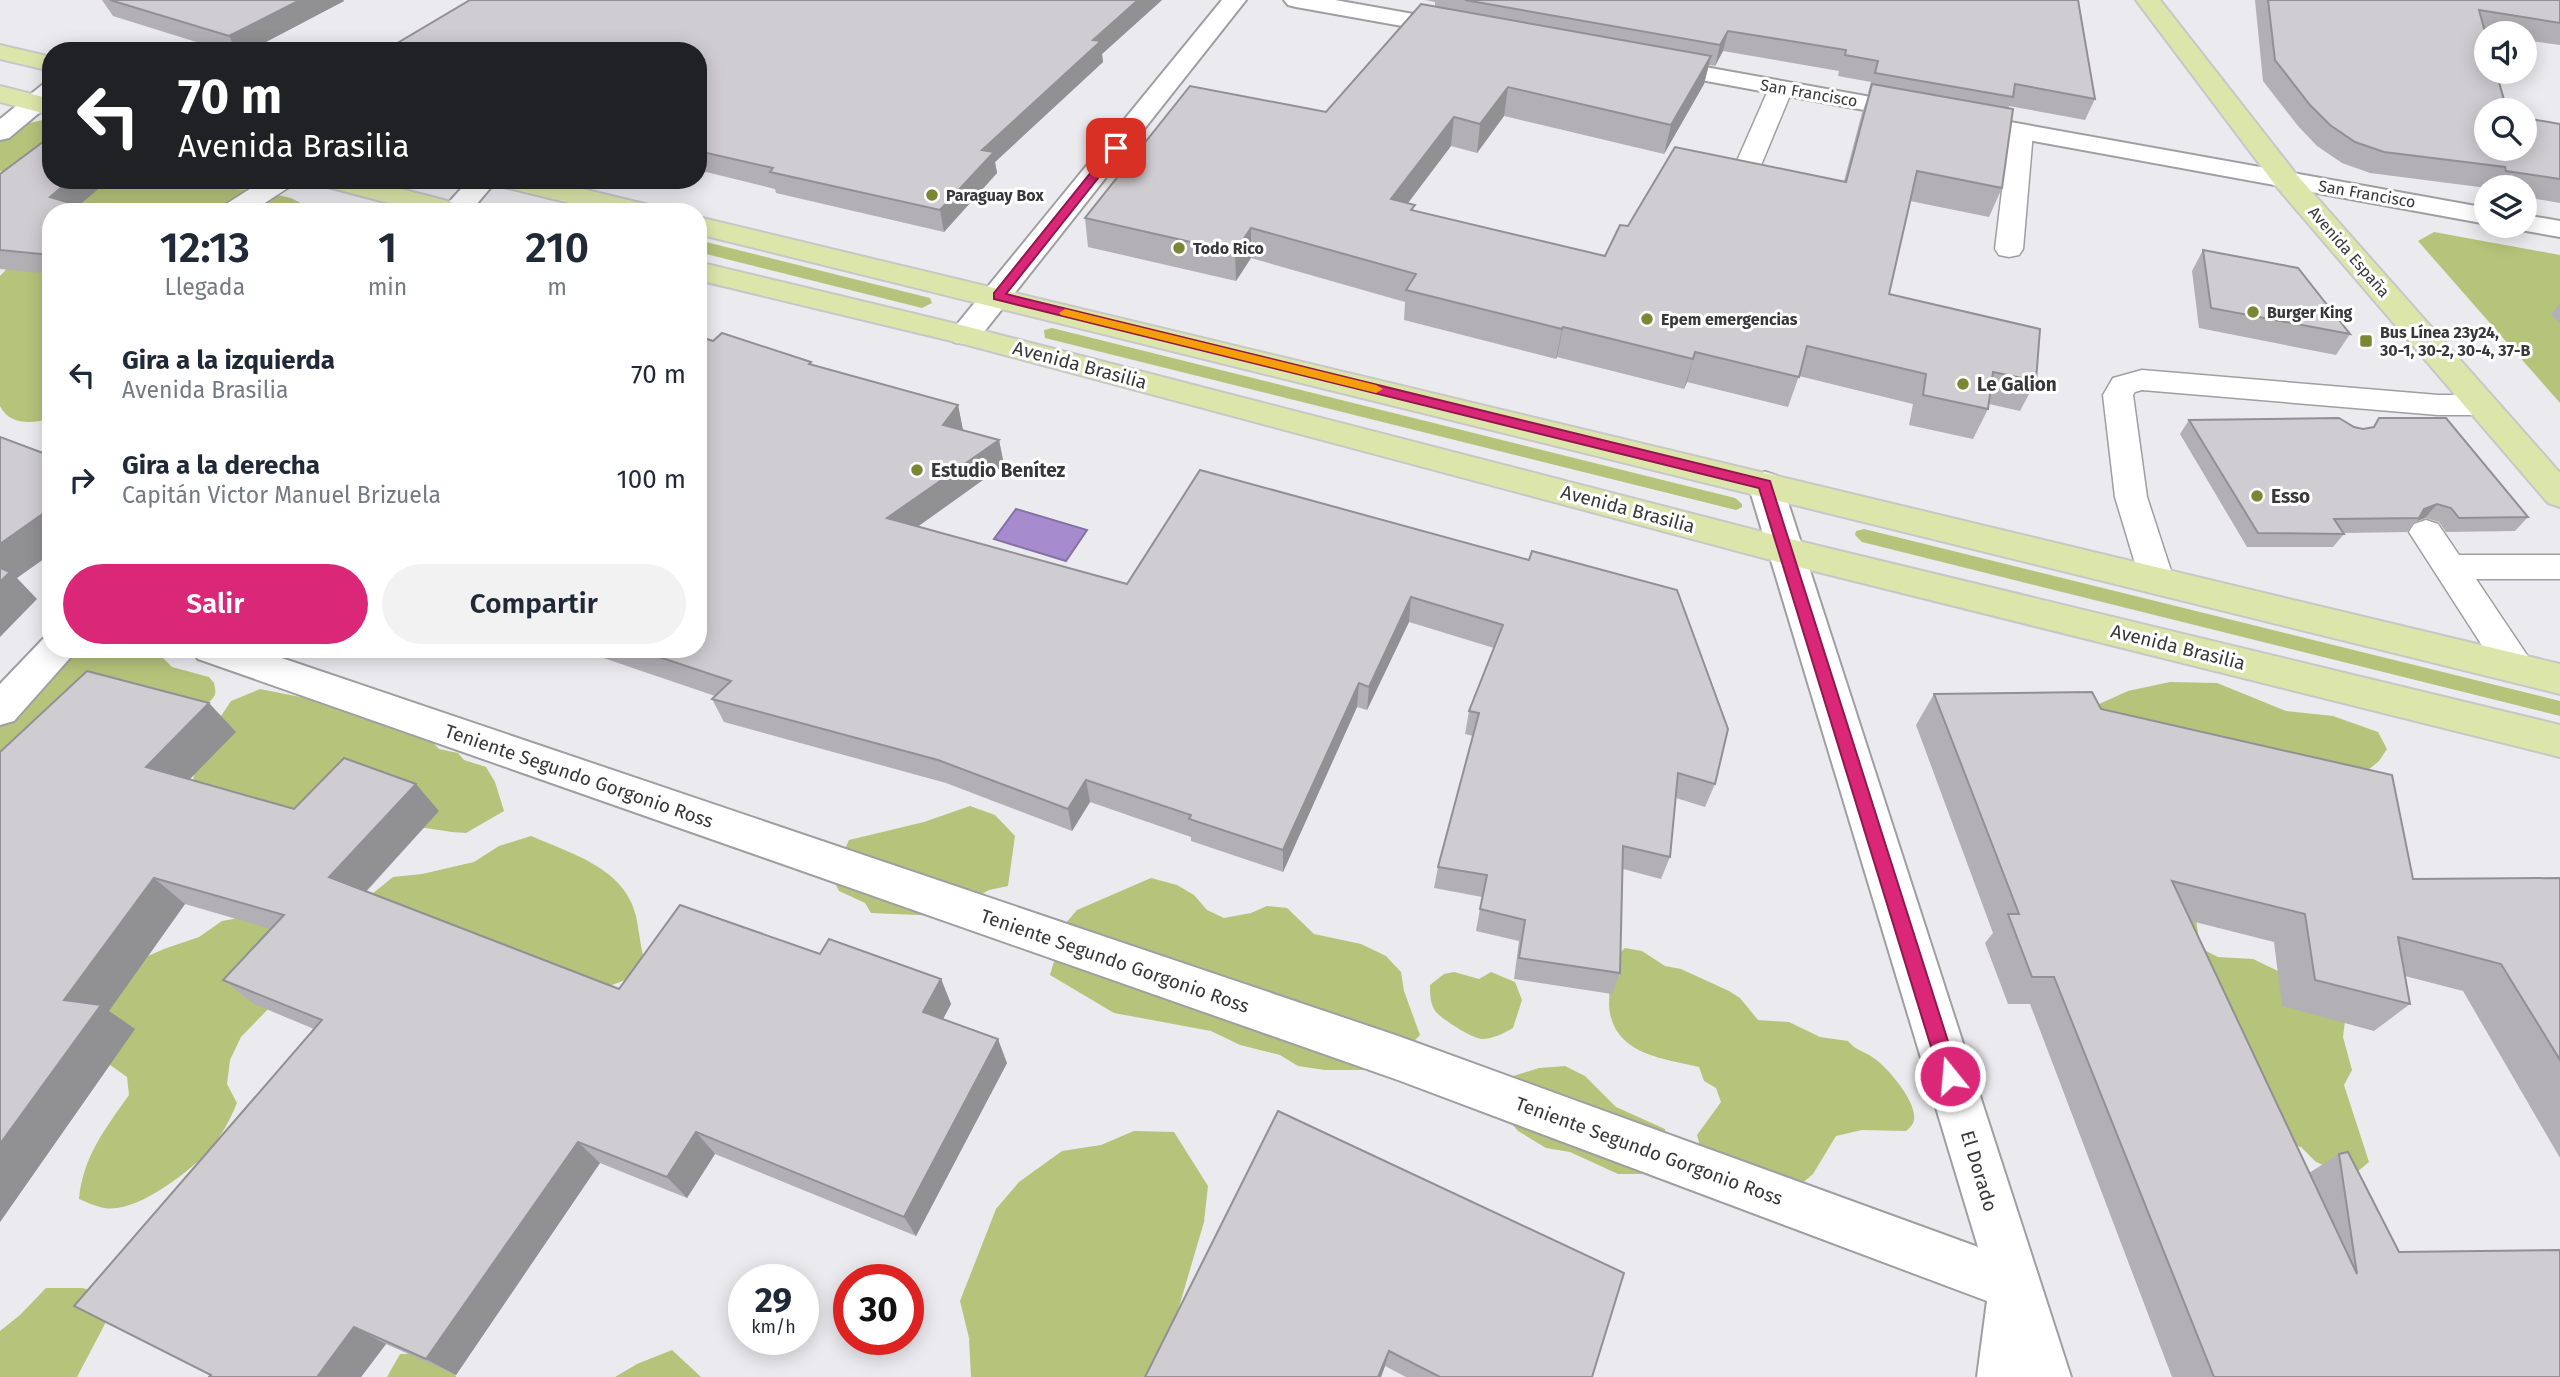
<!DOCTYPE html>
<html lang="es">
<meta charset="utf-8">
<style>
body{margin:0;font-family:"Fira Sans",sans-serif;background:#f2f2f3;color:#1f2937;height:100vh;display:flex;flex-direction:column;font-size:26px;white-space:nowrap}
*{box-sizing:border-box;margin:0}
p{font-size:23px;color:#747a83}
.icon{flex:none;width:38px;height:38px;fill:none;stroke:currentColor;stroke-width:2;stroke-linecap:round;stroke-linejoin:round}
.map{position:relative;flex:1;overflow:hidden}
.side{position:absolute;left:42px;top:203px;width:665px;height:455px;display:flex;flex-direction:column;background:#fff;border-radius:28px;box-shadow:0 4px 18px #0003}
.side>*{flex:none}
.hud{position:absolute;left:42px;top:42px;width:665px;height:147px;border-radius:28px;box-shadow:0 4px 18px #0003;background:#202124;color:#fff;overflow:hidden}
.fabs{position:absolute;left:2474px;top:21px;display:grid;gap:14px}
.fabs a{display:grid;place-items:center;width:63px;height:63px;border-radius:50%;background:#fff;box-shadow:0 4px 18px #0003;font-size:35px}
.speed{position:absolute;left:728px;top:1264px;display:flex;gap:14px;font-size:35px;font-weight:700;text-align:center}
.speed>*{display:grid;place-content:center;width:91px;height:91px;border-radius:50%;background:#fff;box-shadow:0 4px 18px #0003;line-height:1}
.speed small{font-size:18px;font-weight:400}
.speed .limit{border:10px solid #d22;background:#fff;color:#111}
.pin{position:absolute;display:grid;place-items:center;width:60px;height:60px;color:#fff;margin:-30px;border-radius:14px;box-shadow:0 4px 10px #0006}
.me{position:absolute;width:77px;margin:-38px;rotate:343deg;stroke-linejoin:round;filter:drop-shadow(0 0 5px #0008)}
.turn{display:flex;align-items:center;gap:24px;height:147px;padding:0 21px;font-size:32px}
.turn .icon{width:91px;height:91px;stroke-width:2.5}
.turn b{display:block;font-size:49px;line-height:60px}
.eta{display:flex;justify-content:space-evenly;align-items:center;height:119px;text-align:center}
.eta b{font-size:42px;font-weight:600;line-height:49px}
.button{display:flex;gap:14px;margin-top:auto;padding:14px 21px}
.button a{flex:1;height:80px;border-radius:42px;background:#db2777;color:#fff;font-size:28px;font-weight:600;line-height:80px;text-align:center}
.button a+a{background:#f2f2f3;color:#1f2937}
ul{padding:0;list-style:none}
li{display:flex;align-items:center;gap:21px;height:105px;padding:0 21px}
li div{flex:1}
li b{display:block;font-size:26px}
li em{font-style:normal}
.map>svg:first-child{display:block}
.green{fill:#b6c37b}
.water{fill:#a68ccf;stroke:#8572a2;stroke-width:2}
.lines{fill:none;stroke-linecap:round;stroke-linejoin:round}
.lane-casing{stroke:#9f9ea2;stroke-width:3}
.street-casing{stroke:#9f9ea2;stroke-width:4}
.primary-casing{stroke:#c7c7c8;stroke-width:4}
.lane{fill:#fff;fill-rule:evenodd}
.street{fill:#fff;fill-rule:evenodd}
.primary{fill:#dde6aa;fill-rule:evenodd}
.wall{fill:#b2b0b4;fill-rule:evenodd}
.shaded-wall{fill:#919092}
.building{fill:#cfcdd1;stroke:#919092;stroke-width:2}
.route{fill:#db2777;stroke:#8e194d;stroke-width:2}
.slow{fill:#f59e0b}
.poi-dot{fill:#7b8734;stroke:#fff;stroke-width:2.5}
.labels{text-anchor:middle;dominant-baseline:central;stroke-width:6;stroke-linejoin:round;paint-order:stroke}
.far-street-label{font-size:16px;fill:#383739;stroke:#fff}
.far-poi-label{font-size:16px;font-weight:bold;fill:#383739;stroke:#fff;text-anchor:start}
.street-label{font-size:19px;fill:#383739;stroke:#fff}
.poi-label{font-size:19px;font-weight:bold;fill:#383739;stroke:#fff;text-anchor:start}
</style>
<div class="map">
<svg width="2560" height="1377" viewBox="0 0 2560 1377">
<rect width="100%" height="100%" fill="#ebeaee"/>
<g class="green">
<path d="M51,118V180H127L133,186L190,183L207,184L214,188L254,190L291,198L318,212H63L20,173L0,171V130Z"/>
<path d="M51,223V419C32,423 10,426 0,406V276Z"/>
<path d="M2434,232L2560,255V403L2418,241Z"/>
<path d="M698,240L930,298L932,303L922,308L698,252Z"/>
<path d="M1052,328L1735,498L1742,504V507L1736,510L1045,338L1044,330Z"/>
<path d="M1864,529L2560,701V716L1862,542L1855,535L1856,531Z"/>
<path d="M70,649H96L102,655L114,649H154L172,667L209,677L214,683C215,689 217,693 213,698C195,722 37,767 0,780V724Z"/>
<path d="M2170,682L2217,683L2286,711L2333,716L2378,732L2387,749L2379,761L2367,771L2086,710L2128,691Z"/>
<path d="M260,689L331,703L352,715L411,726L428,737L439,749L458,753L464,760L486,767L495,782L504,811L466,833L452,832L286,807L193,788L194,769L190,763L231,701Z"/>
<path d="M970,806L995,815L1015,836L1008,886L989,890L942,916L871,913L865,903L839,891L832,877L849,840L924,822Z"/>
<path d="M531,836C570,853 625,868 636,916C639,930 640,944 644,959L628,979L604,988L303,973L241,1037L230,1060L227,1084L237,1103C230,1120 222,1135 210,1149C191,1171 135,1214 105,1208C96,1207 87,1202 79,1199C83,1157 105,1129 129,1095L127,1077L96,1055L0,1021L164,949L199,937L222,921L372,894L393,877L422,874L474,862L499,846Z"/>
<path d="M1151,878L1177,885L1194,895L1207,910L1224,918L1251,913L1267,906L1287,908L1314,934L1361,944L1386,956L1401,972L1404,991L1420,1035L1398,1058L1368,1070H1325L1298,1066L1280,1055L1240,1045L1211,1031L1114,1013L1050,975L1065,924L1077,910Z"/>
<path d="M2196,919L2200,948L2218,957L2253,959L2305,984L2345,1021L2343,1037L2352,1070L2344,1085L2369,1162L2357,1172H2340L2316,1162L2301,1147L2279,1140L2137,934Z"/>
<path d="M1625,948L1642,951L1665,966L1681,969L1729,991L1740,998L1758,1020L1789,1022L1820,1037L1848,1041C1856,1051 1865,1051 1875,1059C1888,1068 1921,1106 1913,1123C1912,1126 1909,1128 1906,1131L1862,1130L1836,1136L1813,1174L1780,1202L1711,1188L1697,1135L1721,1102L1716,1088L1704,1081L1699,1067C1661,1058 1612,1054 1609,1005C1609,991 1611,975 1611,961Z"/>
<path d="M1454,972L1479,979L1491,972L1515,982L1522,1000L1513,1028C1504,1033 1493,1039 1482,1039C1473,1039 1442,1019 1436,1012C1430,1004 1430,994 1430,985L1444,974Z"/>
<path d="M1565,1066L1585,1076L1616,1107L1665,1129L1670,1174H1618L1570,1152L1546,1148L1518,1131L1504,1115L1510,1077L1539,1068Z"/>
<path d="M1134,1131L1174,1132L1208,1186L1204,1222L1179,1307L1165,1344L1158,1377H971L969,1338L960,1301L996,1209L1019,1182L1062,1151L1101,1145Z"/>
<path d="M46,1288H83L117,1301L77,1377H0V1331L20,1315Z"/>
<path d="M672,1350L701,1377H615L637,1364Z"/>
<path d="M400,1354H448L456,1377H387Z"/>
</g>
<path class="water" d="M1016,509L1087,530L1066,561L994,539Z"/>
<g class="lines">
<defs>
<g id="lane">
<path d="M1781,81L1789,83L1793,88L1759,170L1755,175L1746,178L1737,175L1733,170L1769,88L1773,83Z"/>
<path d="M2021,125L2030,127L2033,132L2023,249L2019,255L2009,257L1999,255L1995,249L2009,132L2012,127Z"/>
<path d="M264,180H295L291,186L251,212H219L223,206Z"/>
<path d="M2142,370L2438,395H2482L2493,398L2497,405L2493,412L2482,415H2438L2142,390L2135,392L2133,395L2147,497L2174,580L2169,589L2157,593L2145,589L2140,580L2115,497L2103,395L2113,378Z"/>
<path d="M2426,520L2438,524L2459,555H2560V579H2476L2529,658L2534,668L2529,678L2516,682L2503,678L2409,532L2414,524Z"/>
</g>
<g id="street">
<path d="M1222,0H1246L976,342L965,344L954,342L950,335L954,328Z"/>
<path d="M1284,0H1335L1458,22L1466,24L1470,29L1466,34L1458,36L1296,7L1288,5Z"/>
<path d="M1655,58L2487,208V224L1646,70L1643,65L1646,60Z"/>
<path d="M51,83V103L9,138L0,140V119L42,85Z"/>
<path d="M469,180H497L470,212H440Z"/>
<path d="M2525,215L2560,221V237L2515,229L2513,226H2525Z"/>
<path d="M1765,472L1777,476L1782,484L2071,1377H1977L1987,1301L1398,1080L198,659L192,649H255L1398,1036L1978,1247L1748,484L1753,476Z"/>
<path d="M51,636V649H75L69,659L14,721L0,725V684L43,639Z"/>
</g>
<g id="primary">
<path d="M2136,0H2160L2296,174L2560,473V507L2548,503L2276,186Z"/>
<path d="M0,45L51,57V71L0,59Z"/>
<path d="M0,86L51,99V115L0,102Z"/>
<path d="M321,180H367L466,206L470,212H423L324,186Z"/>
<path d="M497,180H545L653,206L657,212H607L500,186Z"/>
<path d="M698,217L2560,664V694L698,234Z"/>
<path d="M698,262L965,326L1786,538L2560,725V757L1786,564L960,343L698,280Z"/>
</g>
</defs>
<use href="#lane" class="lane-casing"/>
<use href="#street" class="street-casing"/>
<use href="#primary" class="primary-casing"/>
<use href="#lane" class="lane"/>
<use href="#street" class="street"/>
<use href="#primary" class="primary"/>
</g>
<g class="wall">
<path d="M102,0H343L344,1L249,51H225L113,16Z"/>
<path d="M470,0H1162L1102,54L1103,62L995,162L997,173L944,232L776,193L775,189L698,170V51Z"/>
<path d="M1425,0H2078L2095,99L2085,120L2009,106L2002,188L1989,217L1910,201L1889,294L2036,381L2020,411L1989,404L1988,409L1973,439L1909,425L1913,404L1799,376L1788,407L1687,382L1684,389L1557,357L1556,359L1404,320L1405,302L1251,258L1236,281L1088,247L1085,218L1326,112L1435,6V2ZM1723,51L1839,71L1838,76L1871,82L1868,93L1869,94L1862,113L1844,181L1628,226L1605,256L1415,211L1408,203L1451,146L1477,153L1504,116L1664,154L1704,84L1709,65L1715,66Z"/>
<path d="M2255,0H2560V45L2525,40V33L2485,34L2487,110L2560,124V203L2525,197V187L2487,188L2370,173L2342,163L2317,146L2298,126L2263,81Z"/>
<path d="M0,174L51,180H109L79,205L51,212V274L0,269Z"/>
<path d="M2203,250L2350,334L2336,355L2199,328L2192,271Z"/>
<path d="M2560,303V324L2551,314Z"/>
<path d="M713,341L811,362L812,365L958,405L963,431L999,440L1004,465L917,526L1127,584L1529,560L1715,784L1705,807L1676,798L1670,857L1661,879L1623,869L1620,973L1612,994L1514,979L1519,941L1476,931L1482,897L1434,888L1438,867L1473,736L1465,734L1469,711L1494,648L1409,622L1367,710L1357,707L1283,872L1191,841V837L1090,802L1072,831L946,783L724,722L712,699L715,696L577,649H698Z"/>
<path d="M2379,418L2528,517L2515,531L2446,532L2439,522L2425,518L2417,521L2407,532L2343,533L2344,534L2333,547H2247L2180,434L2189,420L2354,427L2363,429L2373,427Z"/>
<path d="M1934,694L2101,709L2413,879L2560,878V1158L2463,991L2405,976L2410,1004L2374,1031L2282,1006L2274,942L2191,921L2309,1173L2339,1154L2399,1252L2560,1377H2172L2030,1004H2008L1985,943L1993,933L1916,725Z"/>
<path d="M236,732L190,779L294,809L439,811L366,892L619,989L820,954L941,979L951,1004L943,1019L1007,1063L916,1236L715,1154L687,1198L600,1163L456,1375L386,1344L361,1377H209L211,1375L314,1029L254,1004L223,980L271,929L185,904L109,1011L135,1029L0,1222V752Z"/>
<path d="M1278,1111L1592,1377H1406L1385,1366L1381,1377H1145Z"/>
</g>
<g class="shaded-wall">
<path d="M300,0H343L344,1L249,51H237L229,36Z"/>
<path d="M1138,0H1162L1102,54L1103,62L995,162L997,173L944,232L940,210L982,150L1093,40Z"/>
<path d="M1728,31L1723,51L1715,66L1720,45Z"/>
<path d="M1711,56L1704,84L1664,154L1671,125Z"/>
<path d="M1508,87L1504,116L1477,153L1480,124Z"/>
<path d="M1454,117L1451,146L1389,228L1391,199Z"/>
<path d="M70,180H109L71,212L50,197Z"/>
<path d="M1251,228V258L1236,281L1235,252Z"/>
<path d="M1563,327L1557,357L1556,359L1562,329Z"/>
<path d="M1695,352L1687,382L1684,389L1693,359Z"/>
<path d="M958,405L963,430L949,450L943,425Z"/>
<path d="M999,440L1004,465L895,543L887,518Z"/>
<path d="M2437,504L2425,518L2417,521L2424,509Z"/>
<path d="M51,508V554L17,578L37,599L0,637V544Z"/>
<path d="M1411,597L1409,622L1367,710L1369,687Z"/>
<path d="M1359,683L1357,707L1283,872V850Z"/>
<path d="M209,703L236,732L175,794L146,767Z"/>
<path d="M1086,780L1090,802L1072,831L1068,809Z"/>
<path d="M416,784L439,811L355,903L329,877Z"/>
<path d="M154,878L185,904L109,1011L135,1029L0,1222V1144L64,1000Z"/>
<path d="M941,979L951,1004L934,1036L923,1012Z"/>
<path d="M998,1039L1007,1063L916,1236L904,1217Z"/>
<path d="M696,1132L715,1154L687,1198L667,1177Z"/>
<path d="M578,1142L600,1163L456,1375L426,1359Z"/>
<path d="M354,1327L386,1344L361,1377H317Z"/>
<path d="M1389,1351L1385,1366L1381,1377H1378Z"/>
</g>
<g class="building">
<path d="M110,0H300L229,36Z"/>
<path d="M470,0H1138L1093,40L1101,41L982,150L994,152L940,210L770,172L773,168L698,151V51H384Z"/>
<path d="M1465,0H2078L2095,99L2015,84L2013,97L1875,73L1878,61L1845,55L1846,50L1728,31L1720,45Z"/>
<path d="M2268,0H2560V23L2479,10L2487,39V72H2496L2507,110H2487V149H2525V118L2560,124V179L2506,171L2505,167L2384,152L2355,142L2330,125L2310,105L2275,60Z"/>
<path d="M1421,4L1711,56L1671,125L1508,87L1480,124L1454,117L1391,199L1415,205L1411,210L1605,256L1620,225L1628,226L1675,147L1846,182L1872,84L2013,109L2002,188L1917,171L1889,294L2040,329L2036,381L1993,372L1988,409L1923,395L1926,374L1807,346L1799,377L1695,352L1693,359L1563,327L1562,329L1406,290L1416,274L1251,228L1235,252L1085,218L1190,86L1326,112Z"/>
<path d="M51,136V180H70L50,197L100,212H51V255L0,250V174Z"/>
<path d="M2203,250L2298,268L2350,334L2211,308Z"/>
<path d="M722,333L811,362L809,364L958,405L943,425L999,440L887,518L1127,584L1200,470L1529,560L1532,551L1677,590L1728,729L1715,784L1678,773L1670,857L1623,846L1620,973L1519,958L1525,920L1480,909L1487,875L1438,867L1479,713L1469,711L1503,625L1411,597L1369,687L1359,683L1283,850L1189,819L1191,815L1086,780L1068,809L938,760L712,699L731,681L635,649H698V336L713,341Z"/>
<path d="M2339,418L2354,427L2363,429L2374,427L2379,418H2446L2528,517L2459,518L2451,508L2437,504L2424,509L2419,518L2334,519L2344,534L2258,533L2189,420Z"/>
<path d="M0,437L51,456V508L0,544Z"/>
<path d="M0,568L10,572L0,582Z"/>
<path d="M87,671L209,703L146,767L294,809L344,758L416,784L329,877L619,989L680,905L820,954L829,939L941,979L923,1012L998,1039L904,1217L696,1132L667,1177L578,1142L426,1359L354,1327L317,1377H209L211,1375L74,1306L322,1020L223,980L284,915L154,878L64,1000L101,1005L0,1144V752Z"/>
<path d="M2092,692L2101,709L2392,775L2413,879L2560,878V1060L2501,964L2398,937L2410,1004L2315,980L2305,914L2172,881L2357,1274L2339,1154L2348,1152L2399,1252L2560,1250V1377H2214L2054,977H2032L2008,914H2019L1934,694Z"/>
<path d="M1278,1111L1624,1273L1592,1377H1440L1389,1351L1378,1377H1145Z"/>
</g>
<path class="route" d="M1112,146L1122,148L1006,294L1770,481L1959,1076L1957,1083L1950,1085L1943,1083L1940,1076L1759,488L994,299V293Z"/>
<path class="slow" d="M1065,309L1376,385L1383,389L1376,393L1061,315L1059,313Z"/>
<g class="poi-dot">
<circle cx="932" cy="195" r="7"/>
<circle cx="1179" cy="248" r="7"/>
<circle cx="2253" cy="312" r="7"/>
<circle cx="1647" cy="319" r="7"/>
<rect x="2359" y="334" width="14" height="14" rx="3.5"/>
<circle cx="1963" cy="384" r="7"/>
<circle cx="917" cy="470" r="7"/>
<circle cx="2257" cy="496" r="7"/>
</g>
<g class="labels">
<g class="far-street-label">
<text transform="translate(1809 93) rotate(10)">San Francisco</text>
<text transform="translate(2367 194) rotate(10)">San Francisco</text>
<text transform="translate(2349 252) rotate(49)">Avenida España</text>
</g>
<g class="far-poi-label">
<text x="946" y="195">Paraguay Box</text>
<text x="1193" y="248">Todo Rico</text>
<text x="2267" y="312">Burger King</text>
<text x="1661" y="319">Epem emergencias</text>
<text x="2380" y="332">Bus Línea 23y24,<tspan x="2380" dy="18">30-1, 30-2, 30-4, 37-B</tspan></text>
</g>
<g class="street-label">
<text transform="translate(1080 365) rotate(15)">Avenida Brasilia</text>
<text transform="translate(1628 509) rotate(15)">Avenida Brasilia</text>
<text transform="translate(2178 647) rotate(14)">Avenida Brasilia</text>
<text transform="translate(579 776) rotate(19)">Teniente Segundo Gorgonio Ross</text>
<text transform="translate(1115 961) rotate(19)">Teniente Segundo Gorgonio Ross</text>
<text transform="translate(1649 1151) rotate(20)">Teniente Segundo Gorgonio Ross</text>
<text transform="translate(1979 1171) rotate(73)">El Dorado</text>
</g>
<g class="poi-label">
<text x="1977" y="384">Le Galion</text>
<text x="931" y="470">Estudio Benítez</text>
<text x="2271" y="496">Esso</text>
</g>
</g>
</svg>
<div class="fabs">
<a><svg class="icon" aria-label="sound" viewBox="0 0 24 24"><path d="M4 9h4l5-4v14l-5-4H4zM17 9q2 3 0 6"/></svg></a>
<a><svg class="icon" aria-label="search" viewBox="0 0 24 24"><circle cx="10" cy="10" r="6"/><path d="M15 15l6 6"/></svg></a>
<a><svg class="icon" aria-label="layers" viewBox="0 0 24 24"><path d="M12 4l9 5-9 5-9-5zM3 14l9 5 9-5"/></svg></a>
</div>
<div class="speed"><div>29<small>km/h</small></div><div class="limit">30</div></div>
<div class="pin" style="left:1116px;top:148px;background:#d93025"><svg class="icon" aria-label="arrive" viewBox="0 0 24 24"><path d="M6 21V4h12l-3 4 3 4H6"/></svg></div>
<svg class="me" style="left:1950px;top:1076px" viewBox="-20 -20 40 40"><circle r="17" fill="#db2777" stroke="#fff" stroke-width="3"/><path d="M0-11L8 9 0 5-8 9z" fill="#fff"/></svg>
<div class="hud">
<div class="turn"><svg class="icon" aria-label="left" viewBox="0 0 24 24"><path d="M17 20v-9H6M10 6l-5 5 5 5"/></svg><div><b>70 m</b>Avenida Brasilia</div></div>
</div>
<section class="side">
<div class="eta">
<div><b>12:13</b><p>Llegada</p></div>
<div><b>1</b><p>min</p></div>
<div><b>210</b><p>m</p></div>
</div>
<ul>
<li><svg class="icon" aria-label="left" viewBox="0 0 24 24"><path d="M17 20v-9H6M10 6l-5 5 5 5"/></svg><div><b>Gira a la izquierda</b><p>Avenida Brasilia</p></div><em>70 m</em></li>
<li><svg class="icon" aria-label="right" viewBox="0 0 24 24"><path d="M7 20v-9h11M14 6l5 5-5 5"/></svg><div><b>Gira a la derecha</b><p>Capitán Victor Manuel Brizuela</p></div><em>100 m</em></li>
</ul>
<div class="button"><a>Salir</a><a>Compartir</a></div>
</section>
</div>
